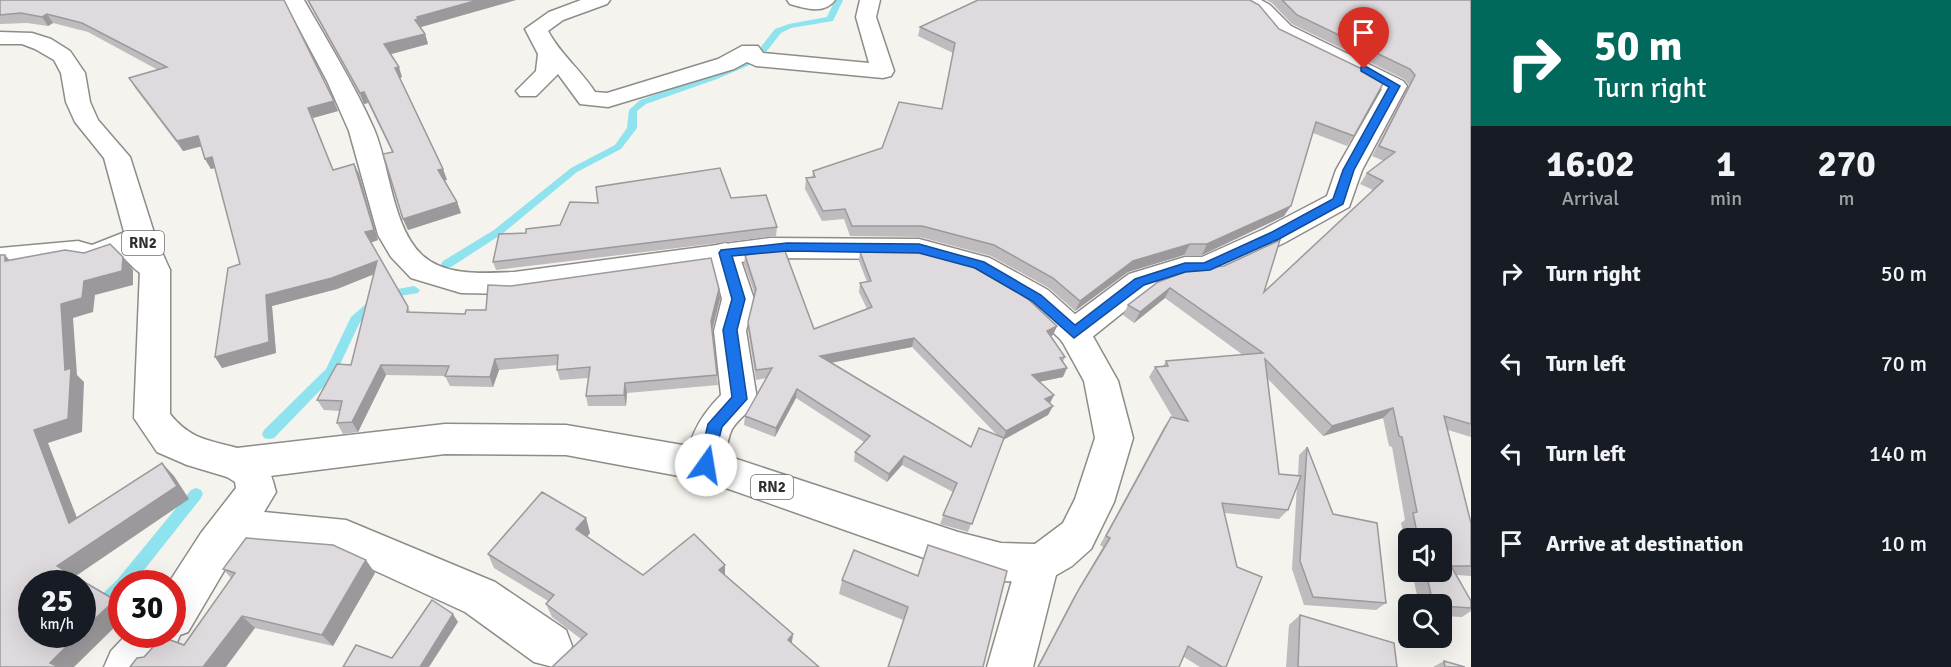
<!DOCTYPE html>
<style>
body{margin:0;font-family:Signika,sans-serif;background:#20242c;color:#f1f3f6;height:100vh;display:flex;flex-direction:column;font-size:22px;white-space:nowrap}
*{box-sizing:border-box;margin:0}
p{font-size:20px;color:#9ea1a6}
.icon{flex:none;width:33px;height:33px;fill:none;stroke:currentColor;stroke-width:2;stroke-linecap:round;stroke-linejoin:round}
.map{position:relative;flex:1;overflow:hidden}
.panel{display:flex;flex-direction:column;background:#171b24;width:480px}
.panel>*{flex:none}
.guide{background:#00695c;color:#fff;overflow:hidden}
.controls{position:absolute;left:1398px;top:528px;display:grid;gap:12px}
.controls a{display:grid;place-items:center;width:54px;height:54px;border-radius:9px;background:#171b24;box-shadow:0 6px 24px #0002;font-size:30px}
.speed{position:absolute;left:18px;top:570px;display:flex;gap:12px;font-size:30px;font-weight:700;text-align:center}
.speed>*{display:grid;place-content:center;width:78px;height:78px;border-radius:50%;background:#171b24;box-shadow:0 6px 24px #0002;line-height:1}
.speed small{font-size:15px;font-weight:400}
.speed .limit{border:9px solid #d22;background:#fff;color:#111}
.pin{position:absolute;display:grid;place-items:center;width:51px;height:51px;color:#fff;margin:-62px -26px;border-radius:50% 50% 50% 0;rotate:-45deg;box-shadow:0 0 6px #0007}
.pin .icon{rotate:45deg}
.me{position:absolute;width:66px;margin:-33px;rotate:13deg;stroke-linejoin:round;filter:drop-shadow(0 0 4px #0008)}
.turn{display:flex;align-items:center;gap:21px;height:126px;padding:0 24px;font-size:27px}
.turn .icon{width:78px;height:78px;stroke-width:2.5}
.turn b{display:block;font-size:42px;line-height:51px}
.eta{display:flex;justify-content:space-evenly;align-items:center;height:102px;text-align:center}
.eta b{font-size:36px;font-weight:700;line-height:42px}
ul{padding:0;list-style:none}
li{display:flex;align-items:center;gap:18px;height:90px;padding:0 24px}
li div{flex:1}
li b{display:block;font-size:22px}
li em{font-style:normal}
main{display:flex;flex:1;min-height:0}
.map>svg:first-child{display:block}
.lines{fill:none;stroke-linecap:round;stroke-linejoin:round}
.stream{fill:#8ee3ee;fill-rule:evenodd}
.minor-casing{stroke:#8e8c88;stroke-width:3}
.highway-casing{stroke:#8e8c88;stroke-width:3}
.minor{fill:#fff;fill-rule:evenodd}
.highway{fill:#fff;fill-rule:evenodd}
.wall{fill:#bfbbbe;fill-rule:evenodd}
.shaded-wall{fill:#9b999b}
.building{fill:#dedadd;stroke:#9b999b;stroke-width:1.5}
.route{fill:#1a73e8;stroke:#114b97;stroke-width:1.5}
.labels{text-anchor:middle;dominant-baseline:central;stroke-width:4.5;stroke-linejoin:round;paint-order:stroke}
.shield{fill:#fff;stroke:#6f6e6d;stroke-width:1.5}
.shield-label{font-size:15px;font-weight:bold;fill:#31302f}
</style>
<main>
<div class="map">
<svg width="1471" height="667" viewBox="0 0 1471 667">
<rect width="100%" height="100%" fill="#f5f3ee"/>
<g class="lines">
<g class="stream">
<path d="M835,0H843L833,21L791,28L781,33L759,61L717,79L646,104L637,111V128L621,149L577,172L502,234L451,267H443L441,264L443,261L494,230L571,168L615,145L627,128L629,110L640,100L711,75L753,57L775,29L789,24L827,17Z"/>
<path d="M414,286L420,290L418,293L394,297L375,309L360,322L335,375L274,438L269,439L264,438L262,434L264,430L326,369L351,317L367,303L387,291Z"/>
<path d="M196,488L201,490L203,494L201,498L133,584H122V596L88,632L82,634V614L117,580L191,490Z"/>
</g>
<defs>
<g id="minor">
<path d="M581,0H610L607,4L563,20L548,31C560,54 581,70 595,92L607,93L718,59L742,46H758L763,53L869,63L856,17L860,0H880L876,17L894,71L891,76L883,78L756,66L747,62L734,69L608,107L580,104L558,74L536,96H520L516,91L536,71L538,54L525,29L549,12Z"/>
<path d="M787,0H835C824,15 804,8 790,4Z"/>
<path d="M1236,0H1261L1270,5L1291,26L1403,81L1407,86L1362,170L1349,207L1284,243L1217,274L1187,277L1151,290L1086,342L1074,345L1062,342L1058,333L1062,324L1129,274L1185,257H1202L1264,229L1327,196L1336,170L1382,89L1275,36L1256,13Z"/>
<path d="M125,232C142,237 161,255 170,270L166,277C145,283 135,269 121,255L94,265L78,261L0,268V248L78,241L92,245Z"/>
<path d="M725,243L736,246L754,299L746,331L757,399C751,411 739,418 732,429C725,443 727,462 719,476L706,481L693,476C679,448 701,415 721,395L714,331L722,299L710,253L714,246Z"/>
<path d="M237,448C265,458 269,464 276,492L264,512L346,520L495,582L566,630L572,646L566,662L553,667L534,662L465,612L343,556L253,548L231,559L188,632L180,635L174,650L158,667H104L111,651L127,634H172V584H168L201,533L236,488L235,482L224,475L218,464L224,453Z"/>
<path d="M1038,544L1053,549L1059,563L1033,667H987L1017,563L1023,549Z"/>
</g>
<path id="highway" d="M284,0H304C328,42 354,84 374,129C390,166 392,227 422,255C446,277 484,273 514,272L770,238L919,239L990,258L1048,290L1086,324L1118,381L1133,438L1114,502L1091,549L1072,566L1053,577L1038,582L1001,581L958,570L706,481L566,455L445,454L237,480L187,465L157,452L134,418L140,270L126,239L104,158L75,122L66,102L61,73L54,60L35,49L22,44H0V32L32,33L51,39L70,51L85,73L90,102L98,120L130,157L156,239L170,270V414C190,439 208,440 237,448L445,424L566,425L706,449L958,532L1001,543L1035,544L1063,523L1075,499L1095,438L1084,381L1062,341L1026,306L968,272L919,259L770,258L514,294L461,293L411,278L391,257L378,235L349,131L327,81Z"/>
</defs>
<use href="#minor" class="minor-casing"/>
<use href="#highway" class="highway-casing"/>
<use href="#minor" class="minor"/>
<use href="#highway" class="highway"/>
</g>
<g class="wall">
<path d="M0,0H284L338,111L313,118L333,170L354,164L359,174L378,240L371,242L411,313L465,314L486,310L719,289L720,299L712,329L718,385L627,393L626,406H588L586,396L588,378L560,380L557,370V365L499,370L493,387L450,386L445,376L386,375L358,432L343,434L337,423L340,411L324,410L317,400L351,365L374,274L337,289L272,306L276,353L222,368L215,357L240,264L215,168L211,169L205,159L201,146L183,151L135,88L129,78L158,70L88,32L53,23L48,26L27,23L0,24Z"/>
<path d="M307,0H516L421,27L425,34L428,44L390,54L402,77L400,78L443,169L447,180H444L457,202L461,213L408,230L403,219L392,152L368,103L364,104Z"/>
<path d="M1250,0L1354,136L1347,146L1313,133L1284,216L1202,255H1184L1128,272L1075,311L1049,288L991,256L920,237L850,236L844,219L822,221L805,189L806,178H812L813,171L882,148L942,109L953,53L918,36L920,27Z"/>
<path d="M1266,0H1471V437L1448,430L1471,523V576L1457,575L1471,601V611L1462,617L1442,616V604H1419L1412,572H1442V538H1408V556L1401,523L1405,520L1392,447L1389,446L1383,418L1323,436L1268,379L1279,474L1298,476L1299,455L1307,447L1333,514L1386,603L1376,610L1304,605L1292,569L1297,485L1288,510L1279,519L1225,513L1226,667H1200L1184,657L1179,667H1037L1073,598L1103,547L1100,545L1164,427L1171,417L1173,418L1149,377L1155,367L1163,366L1166,361L1243,355L1165,298L1134,323L1123,315L1128,305L1158,282L1264,292L1373,190L1360,184L1367,173L1384,161L1372,156L1409,85L1404,79L1292,24L1272,3Z"/>
<path d="M731,198L777,227L776,236L496,270L493,262L560,225L598,203Z"/>
<path d="M860,252L1057,326L1053,335L1051,336L1065,357L1063,362V377L1039,382L1054,395L1050,404L1053,406L1048,415L1003,440L968,532L940,524L953,492L902,465L887,482L854,461L855,452L864,442L796,398L775,437L744,425L745,416L767,378L756,380L748,331V322L755,295L744,264L745,255L814,329L867,309L859,292L860,283L867,282L859,261ZM912,347L998,436L971,447L831,363Z"/>
<path d="M586,518L590,533L587,536L643,575H725L793,634L792,643L581,639L552,617L546,604L548,601L494,568L488,554Z"/>
<path d="M854,550L983,667L903,620L839,594L842,580Z"/>
<path d="M223,569L375,573L333,646L255,628L144,657L184,645L231,578Z"/>
<path d="M1300,615L1397,667H1286L1289,625Z"/>
<path d="M1444,661L1445,667H1433Z"/>
</g>
<g class="shaded-wall">
<path d="M478,0H516L421,27L415,20L417,17Z"/>
<path d="M47,14L53,23L48,26L42,17Z"/>
<path d="M425,34L428,44L388,55L384,44Z"/>
<path d="M399,67L402,77L399,78L395,68Z"/>
<path d="M364,92L368,103L364,104L360,93Z"/>
<path d="M334,101L338,111L313,118L308,108Z"/>
<path d="M198,136L203,146L183,151L177,141Z"/>
<path d="M212,157L218,167L211,169L205,159Z"/>
<path d="M354,164L359,174L378,240L370,243L365,232Z"/>
<path d="M443,169L447,180L442,181L438,170Z"/>
<path d="M457,202L461,213L408,230L403,219Z"/>
<path d="M1291,206L1284,216L1202,255L1207,244Z"/>
<path d="M1190,244L1184,255L1128,272L1075,311L1080,301L1133,261Z"/>
<path d="M5,255L17,269L5,261Z"/>
<path d="M123,257L133,270V285L95,295L93,312L73,318L77,375L84,382L82,432L48,443L84,536L69,523L34,430L65,370L61,304L84,281Z"/>
<path d="M377,261L382,271L337,289L272,306L276,353L222,368L215,357L266,295Z"/>
<path d="M1170,288L1165,298L1134,323L1140,312Z"/>
<path d="M719,289L720,299L712,331L711,321Z"/>
<path d="M1057,326L1053,335L1043,340L1047,331Z"/>
<path d="M914,338L912,347L819,365L820,356Z"/>
<path d="M495,359L499,370L493,387L490,377Z"/>
<path d="M381,365L386,375L358,432L352,422Z"/>
<path d="M1067,368L1063,377L1028,384L1032,375Z"/>
<path d="M625,383L627,393L626,406L624,395Z"/>
<path d="M797,389L796,398L775,437L776,428Z"/>
<path d="M1054,395L1049,404L1045,399Z"/>
<path d="M1053,406L1048,415L1003,440L1006,431Z"/>
<path d="M1393,408L1383,418L1323,436L1332,426Z"/>
<path d="M904,456L902,465L887,482L889,474Z"/>
<path d="M162,463L174,476L189,499L73,578L57,566Z"/>
<path d="M586,518L590,533L581,544L576,529Z"/>
<path d="M366,560L375,573L333,646L322,635Z"/>
<path d="M725,565V579L719,570Z"/>
<path d="M115,600L122,606V620L74,667H57L50,663L79,634H82V631Z"/>
<path d="M453,614L458,622L429,667H420Z"/>
<path d="M242,616L255,628L226,667H203Z"/>
<path d="M793,634L791,647L788,640Z"/>
</g>
<g class="building">
<path d="M0,0H284L334,101L308,108L333,170L354,164L374,230L365,232L408,307L407,312L465,314L466,310H486L488,285L511,286L711,258L719,289L711,321L717,375L625,383L624,395L586,396L590,367L557,370L558,355L495,359L490,377L445,376L449,366L381,365L352,422L337,423L342,401L317,400L337,364L351,365L377,261L332,278L266,295L269,342L215,357L228,268L240,264L212,157L205,159L198,136L177,141L129,78L167,67L82,23L47,14L42,17L21,13L0,15Z"/>
<path d="M308,0H478L417,17L418,19L415,20L425,34L384,44L399,67L395,68L443,169L438,170L457,202L403,219L383,154L393,152L364,92L360,93Z"/>
<path d="M978,0H1250L1259,5L1279,29L1385,80L1354,136L1316,122L1291,206L1207,244H1190L1133,261L1080,301L1053,278L994,245L922,226H852L845,209L823,211L806,178L815,177L813,171L882,148L899,102L942,109L955,43L920,27Z"/>
<path d="M1282,0H1471V424L1444,416L1471,523V566H1451L1471,601V608L1442,606V604H1433L1426,572H1442V538H1418L1413,513L1417,512L1402,437L1399,436L1393,408L1332,426L1265,359L1279,474L1301,476L1288,510L1222,503L1237,567L1262,577L1226,667H1222L1188,646L1179,667H1038L1079,589L1110,538L1106,536L1171,417L1188,421L1155,367L1168,366L1166,361L1263,353L1170,288L1140,312L1128,305L1158,282L1193,269L1224,266L1280,240L1264,292L1383,181L1367,173L1395,152L1379,146L1415,75L1410,69L1297,15Z"/>
<path d="M720,168L731,198L766,195L777,227L493,262L499,234L526,233V229L560,225L570,202L598,203L596,187Z"/>
<path d="M110,244L123,257L122,271L84,281L82,298L61,304L65,370L71,368L68,419L34,430L69,523L162,463L177,486L57,566L115,600L82,631V584H32V634H79L50,663L59,667H0V255H5V261L65,250L84,253Z"/>
<path d="M771,251H785L814,329L872,307L860,283L871,281L860,252H921L970,265L1028,299L1057,326L1047,331L1065,357L1060,358L1067,368L1032,375L1054,395L1045,399L1053,406L1006,431L914,338L820,356L971,447L979,428L1004,438L972,524L943,515L957,483L904,456L889,474L855,452L870,436L797,389L776,428L745,416L772,368L756,370L748,322L756,289L745,255Z"/>
<path d="M1307,447L1333,514L1377,523L1386,603L1313,597L1300,561Z"/>
<path d="M542,492L586,518L576,529L643,575L694,534L725,565L719,570L793,634L788,640L819,667H552L587,634L546,604L554,595L488,554Z"/>
<path d="M246,538L333,545L366,560L322,635L242,616L203,667H130L137,658L144,657L162,637L184,645L235,573L223,569Z"/>
<path d="M928,545L1007,571L983,667H888L908,607L842,580L854,550L918,576Z"/>
<path d="M432,600L453,614L420,667H343L356,645L392,658Z"/>
<path d="M1300,615L1394,643L1397,667H1298Z"/>
<path d="M1444,661L1465,667H1445Z"/>
</g>
<path class="route" d="M1361,67H1367L1400,86L1354,170L1343,204L1279,239L1210,270L1185,272L1144,285L1074,338L1032,301L975,268L919,253L787,251L732,256L745,299L737,330L747,399L722,427L711,470H700L698,465L708,424L732,397L723,330L732,299L719,253L721,250L787,243L919,244L984,262L1041,295L1075,325L1135,279L1185,263H1204L1270,233L1333,199L1343,170L1389,87L1361,71Z"/>
<g class="labels">
<g class="shield">
<rect x="122" y="231" width="42" height="24" rx="4.5"/>
<rect x="751" y="475" width="42" height="24" rx="4.5"/>
</g>
<g class="shield-label">
<text x="143" y="243">RN2</text>
<text x="772" y="487">RN2</text>
</g>
</g>
</svg>
<div class="controls">
<a><svg class="icon" aria-label="sound" viewBox="0 0 24 24"><path d="M4 9h4l5-4v14l-5-4H4zM17 9q2 3 0 6"/></svg></a>
<a><svg class="icon" aria-label="search" viewBox="0 0 24 24"><circle cx="10" cy="10" r="6"/><path d="M15 15l6 6"/></svg></a>
</div>
<div class="speed"><div>25<small>km/h</small></div><div class="limit">30</div></div>
<div class="pin" style="left:1364px;top:69px;background:#d93025"><svg class="icon" aria-label="arrive" viewBox="0 0 24 24"><path d="M6 21V4h12l-3 4 3 4H6"/></svg></div>
<svg class="me" style="left:706px;top:465px" viewBox="-20 -20 40 40"><circle r="19" fill="#fff"/><path d="M0-13L10 11 0 6-10 11z" fill="#1a73e8"/></svg>
</div>
<section class="panel">
<div class="guide">
<div class="turn"><svg class="icon" aria-label="right" viewBox="0 0 24 24"><path d="M7 20v-9h11M14 6l5 5-5 5"/></svg><div><b>50 m</b>Turn right</div></div>
</div>
<div class="eta">
<div><b>16:02</b><p>Arrival</p></div>
<div><b>1</b><p>min</p></div>
<div><b>270</b><p>m</p></div>
</div>
<ul>
<li><svg class="icon" aria-label="right" viewBox="0 0 24 24"><path d="M7 20v-9h11M14 6l5 5-5 5"/></svg><div><b>Turn right</b></div><em>50 m</em></li>
<li><svg class="icon" aria-label="left" viewBox="0 0 24 24"><path d="M17 20v-9H6M10 6l-5 5 5 5"/></svg><div><b>Turn left</b></div><em>70 m</em></li>
<li><svg class="icon" aria-label="left" viewBox="0 0 24 24"><path d="M17 20v-9H6M10 6l-5 5 5 5"/></svg><div><b>Turn left</b></div><em>140 m</em></li>
<li><svg class="icon" aria-label="arrive" viewBox="0 0 24 24"><path d="M6 21V4h12l-3 4 3 4H6"/></svg><div><b>Arrive at destination</b></div><em>10 m</em></li>
</ul>
</section>
</main>
